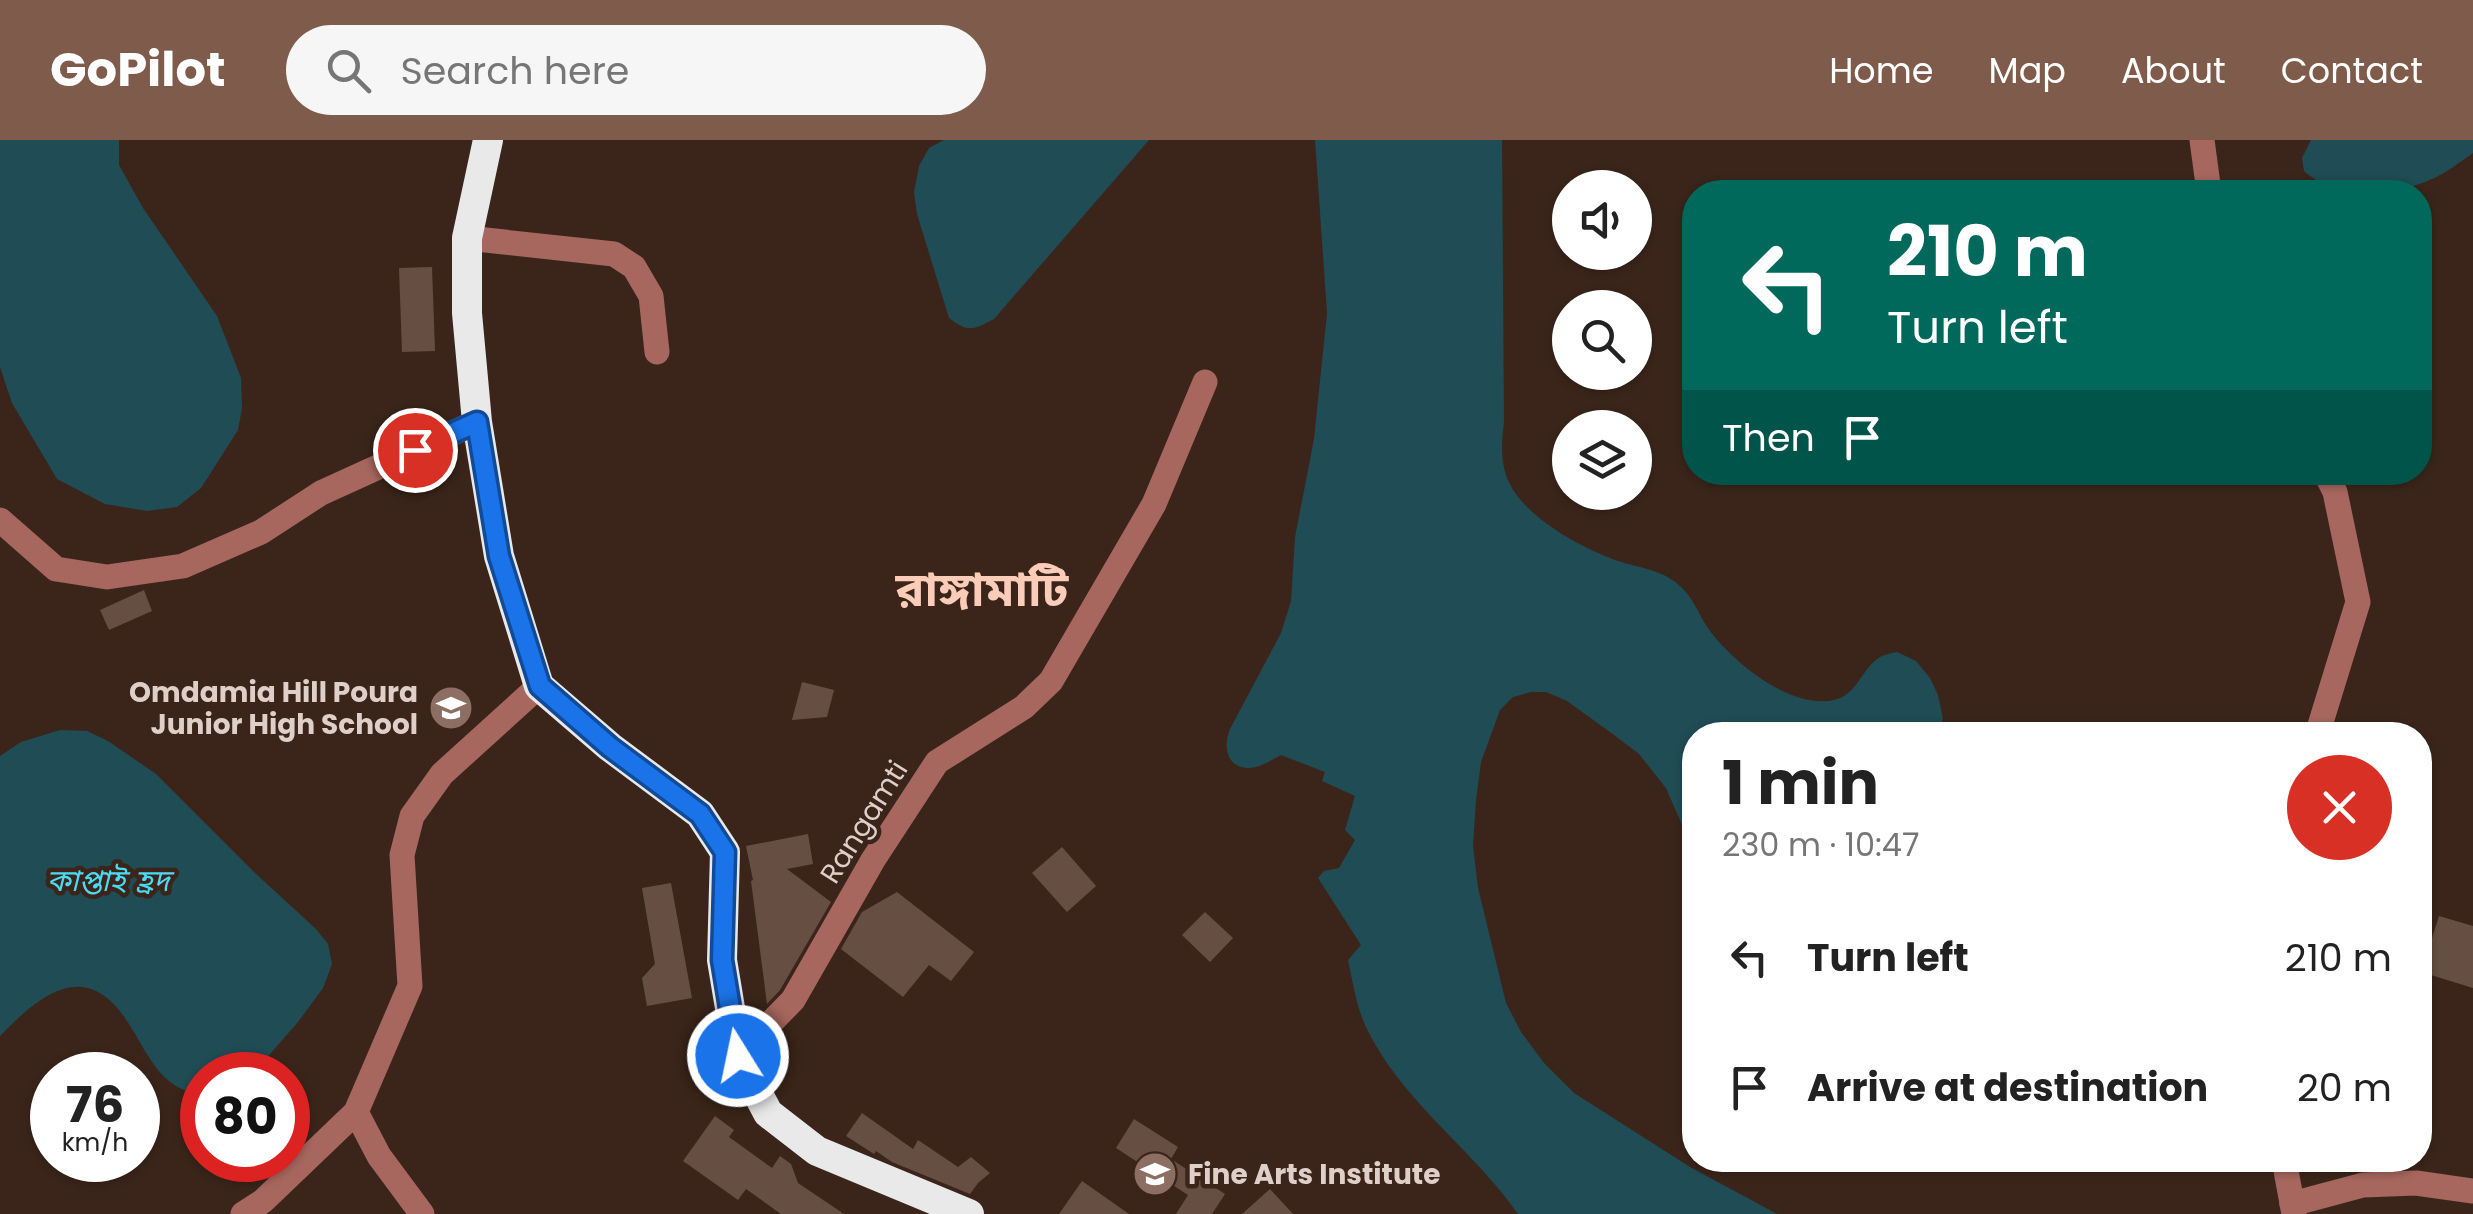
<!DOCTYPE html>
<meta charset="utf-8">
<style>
body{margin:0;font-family:Poppins,"Noto Sans Bengali",sans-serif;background:#f6f6f6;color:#222;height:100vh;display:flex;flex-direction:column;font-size:38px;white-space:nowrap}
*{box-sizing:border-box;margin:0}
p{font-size:32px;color:#767676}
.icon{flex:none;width:55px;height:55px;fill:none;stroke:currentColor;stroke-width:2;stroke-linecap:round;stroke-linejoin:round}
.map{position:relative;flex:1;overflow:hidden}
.details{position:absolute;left:1682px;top:582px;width:750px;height:450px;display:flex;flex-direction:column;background:#fff;border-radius:40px;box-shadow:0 2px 8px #0004}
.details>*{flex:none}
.hud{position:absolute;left:1682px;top:40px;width:750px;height:305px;border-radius:40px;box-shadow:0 2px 8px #0004;background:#00695c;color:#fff;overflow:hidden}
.fabs{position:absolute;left:1552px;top:30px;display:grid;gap:20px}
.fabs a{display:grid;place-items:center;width:100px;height:100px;border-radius:50%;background:#fff;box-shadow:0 2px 8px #0004;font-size:50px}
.speed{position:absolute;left:30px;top:912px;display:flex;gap:20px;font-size:50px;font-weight:700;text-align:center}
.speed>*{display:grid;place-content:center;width:130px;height:130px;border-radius:50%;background:#fff;box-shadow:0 2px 8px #0004;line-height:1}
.speed small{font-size:25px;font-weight:400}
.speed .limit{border:15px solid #d22;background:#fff;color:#111}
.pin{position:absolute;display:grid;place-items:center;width:85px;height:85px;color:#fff;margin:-42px;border:5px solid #fff;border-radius:50%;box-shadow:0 2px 10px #0007}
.me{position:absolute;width:110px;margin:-55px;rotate:350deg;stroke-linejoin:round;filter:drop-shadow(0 0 8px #0008)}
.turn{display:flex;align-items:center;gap:35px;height:210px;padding:0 40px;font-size:45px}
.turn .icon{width:130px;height:130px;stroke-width:2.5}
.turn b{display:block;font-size:70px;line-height:85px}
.then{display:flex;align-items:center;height:95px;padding:0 40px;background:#0003;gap:20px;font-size:38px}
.round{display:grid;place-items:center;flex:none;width:105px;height:105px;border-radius:52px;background:#f6f6f6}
.summary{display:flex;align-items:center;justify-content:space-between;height:170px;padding:0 40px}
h1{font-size:60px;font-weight:700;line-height:75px}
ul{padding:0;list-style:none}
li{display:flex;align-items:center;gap:30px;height:130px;padding:0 40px}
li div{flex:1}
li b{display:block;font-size:38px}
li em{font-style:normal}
header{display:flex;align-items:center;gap:60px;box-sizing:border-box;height:140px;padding:0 50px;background:#7f5b4b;color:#fff}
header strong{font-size:48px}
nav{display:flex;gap:55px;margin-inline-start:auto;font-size:35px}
.search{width:700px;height:90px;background:#f6f6f6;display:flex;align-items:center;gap:25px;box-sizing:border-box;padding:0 35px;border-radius:55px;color:#767676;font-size:38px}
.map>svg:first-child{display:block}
.water{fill:#204c55}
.building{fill:#674e42}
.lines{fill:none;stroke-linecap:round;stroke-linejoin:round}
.minor{stroke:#a7675f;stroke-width:25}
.highway{stroke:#e9e9e9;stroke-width:30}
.route-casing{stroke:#114b97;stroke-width:25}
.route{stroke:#1a73e8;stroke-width:18}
.labels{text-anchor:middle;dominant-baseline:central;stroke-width:9;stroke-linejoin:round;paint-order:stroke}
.poi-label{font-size:28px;font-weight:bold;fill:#decfc8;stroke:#3b251a;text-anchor:end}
.street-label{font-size:28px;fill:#decfc8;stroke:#3b251a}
.water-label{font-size:30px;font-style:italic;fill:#49dbf5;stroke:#3b251a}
.town-label{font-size:48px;font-weight:bold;fill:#fbccb8;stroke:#3b251a}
</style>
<header>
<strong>GoPilot</strong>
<div class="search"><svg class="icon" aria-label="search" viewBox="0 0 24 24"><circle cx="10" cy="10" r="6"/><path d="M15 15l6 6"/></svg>Search here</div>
<nav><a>Home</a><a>Map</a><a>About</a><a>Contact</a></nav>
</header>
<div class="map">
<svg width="2473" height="1074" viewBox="0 0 2473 1074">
<rect width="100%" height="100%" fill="#3b251a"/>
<g class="water">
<path d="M0,0H119V25L143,68L217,176L241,238L242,268L238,290L201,348L177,367L147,371L105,364L57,339L12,263L0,227Z"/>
<path d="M944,0H1149L994,179C973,190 969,193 949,178L917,74L914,52L919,26L929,8Z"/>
<path d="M1315,0H1502L1504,282C1502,299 1500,317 1506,335C1519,375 1581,408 1618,421C1640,428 1664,430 1681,447C1695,460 1699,476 1710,491C1733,521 1778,558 1817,561C1859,565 1857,529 1882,516C1887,514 1892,513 1897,512L1916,521L1930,538L1938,555L1943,579L1935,595H1695V715L1666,648L1639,614L1614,595L1567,561L1546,552H1531L1513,557L1500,570L1481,622L1476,660L1473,706L1478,748L1506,863L1521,892L1544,923L1574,953L1690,1027L1777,1074H1518C1473,1009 1401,961 1366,887C1356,866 1353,842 1348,820L1361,805L1318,738L1324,731L1339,728L1355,700L1345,690L1355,656L1322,641L1325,632L1281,615C1271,620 1260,628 1249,628C1226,628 1223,606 1230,589L1281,493L1291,461L1295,397L1314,299L1327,173Z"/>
<path d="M2311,0H2473V13C2460,22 2446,33 2432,39C2395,56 2336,61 2304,31L2302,18Z"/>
<path d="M60,590L87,591L108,601L156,634L254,732L316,789L328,804L332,824L323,848L298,882L257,929L248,935H202V955C158,948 149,914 127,881C85,817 40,855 0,896V616L21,602Z"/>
</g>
<g class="building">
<path d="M432,127L435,211L402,212L399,128Z"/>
<path d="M144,450L152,471L109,490L100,470Z"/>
<path d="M802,542L834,550L827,577L792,580Z"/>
<path d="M808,694L813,724L787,729L831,762L780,850L767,864L751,741L753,740L746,706Z"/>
<path d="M1062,707L1096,746L1067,772L1032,733Z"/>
<path d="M671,743L692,858L647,866L642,838L655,824L642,748Z"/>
<path d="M897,752L974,812L951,841L929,825L903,857L841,809L862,772Z"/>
<path d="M1205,772L1233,798L1210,822L1182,795Z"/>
<path d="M2439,776L2473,786V848L2421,832Z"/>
<path d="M862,973L913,1009L918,1000L958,1027L971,1017L990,1033L978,1043L970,1054L892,1022L876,1011L874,1014L846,996Z"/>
<path d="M715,976L734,990L729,997L772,1028L780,1016L791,1024L798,1043L844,1074H781L746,1049L738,1060L683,1021Z"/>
<path d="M1134,979L1178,1007L1171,1019L1225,1054L1212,1074H1176L1188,1055L1116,1008Z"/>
<path d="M1082,1041L1129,1074H1059Z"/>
<path d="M1270,1049L1293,1074H1242Z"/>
</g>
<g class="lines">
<g class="minor">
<path d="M2202,0L2209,52"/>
<path d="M467,98L614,114L634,127L651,156L657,212"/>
<path d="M0,380L56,429L107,437L183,426L261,392L321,353L477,282"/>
<path d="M2317,595L2358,462L2335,352L2325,332"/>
<path d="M738,916L793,860L873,720L937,622L1024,567L1051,541L1154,364L1205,242"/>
<path d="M356,972L379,1016L422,1074"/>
<path d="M2284,1020L2294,1074"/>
<path d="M2292,1064L2363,1045L2416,1043L2473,1051"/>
<path d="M243,1074L263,1061L356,972L410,846L402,715L412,676L442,634L539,546"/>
</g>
<path class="highway" d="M488,0L467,98V173L477,282L499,416L539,546L610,607L700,674L725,712L722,820L738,916L768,973L817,1011L969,1074"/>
</g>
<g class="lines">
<defs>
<path id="route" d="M415,310L477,282L499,416L540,546L610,607L700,674L725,712L722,820L738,916"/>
</defs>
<use href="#route" class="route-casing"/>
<use href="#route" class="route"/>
</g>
<defs>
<symbol id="school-disc" viewBox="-11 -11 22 22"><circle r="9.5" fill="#8d6e63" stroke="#3b251a"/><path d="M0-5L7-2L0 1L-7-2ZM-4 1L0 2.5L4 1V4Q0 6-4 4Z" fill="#fff"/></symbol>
<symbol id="university-disc" viewBox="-11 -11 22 22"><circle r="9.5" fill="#8d6e63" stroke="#3b251a"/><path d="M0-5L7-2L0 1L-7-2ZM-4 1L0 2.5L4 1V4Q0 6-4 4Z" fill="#fff"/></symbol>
</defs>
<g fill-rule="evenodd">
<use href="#school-disc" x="426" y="543" width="50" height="50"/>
<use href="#university-disc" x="1130" y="1009" width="50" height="50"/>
</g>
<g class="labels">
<g class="poi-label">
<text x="418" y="552">Omdamia Hill Poura<tspan x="418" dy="32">Junior High School</tspan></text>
<text x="1188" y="1034" text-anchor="start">Fine Arts Institute</text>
</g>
<g class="street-label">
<text transform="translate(864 682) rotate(-58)">Rangamti</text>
</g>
<g class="water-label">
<text x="108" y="740">কাপ্তাই হ্রদ</text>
</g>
<g class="town-label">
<text x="982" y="449">রাঙ্গামাটি</text>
</g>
</g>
</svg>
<div class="fabs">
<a><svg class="icon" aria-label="sound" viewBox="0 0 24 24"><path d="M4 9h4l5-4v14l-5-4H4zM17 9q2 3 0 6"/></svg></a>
<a><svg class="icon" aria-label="search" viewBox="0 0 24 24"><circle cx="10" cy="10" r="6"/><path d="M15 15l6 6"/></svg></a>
<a><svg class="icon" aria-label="layers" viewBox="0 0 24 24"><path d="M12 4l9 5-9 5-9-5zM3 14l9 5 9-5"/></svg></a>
</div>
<div class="speed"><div>76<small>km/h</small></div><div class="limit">80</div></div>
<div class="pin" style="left:415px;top:310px;background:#d93025"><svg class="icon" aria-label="arrive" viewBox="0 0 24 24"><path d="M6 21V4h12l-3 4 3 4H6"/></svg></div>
<svg class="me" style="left:738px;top:916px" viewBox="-20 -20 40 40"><circle r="17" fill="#1a73e8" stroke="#fff" stroke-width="3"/><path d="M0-11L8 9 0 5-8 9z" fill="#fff"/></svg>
<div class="hud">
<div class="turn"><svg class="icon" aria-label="left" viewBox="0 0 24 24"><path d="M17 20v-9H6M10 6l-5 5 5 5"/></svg><div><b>210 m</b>Turn left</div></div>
<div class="then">Then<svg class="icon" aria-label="arrive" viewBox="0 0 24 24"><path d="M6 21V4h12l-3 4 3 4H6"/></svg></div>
</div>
<section class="details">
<div class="summary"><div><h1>1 min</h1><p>230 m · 10:47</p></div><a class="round" style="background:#d93025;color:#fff"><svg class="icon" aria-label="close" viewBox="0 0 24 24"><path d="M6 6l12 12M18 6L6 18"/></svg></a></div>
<ul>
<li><svg class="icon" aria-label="left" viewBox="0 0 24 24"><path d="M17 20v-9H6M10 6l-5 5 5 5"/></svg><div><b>Turn left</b></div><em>210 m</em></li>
<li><svg class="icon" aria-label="arrive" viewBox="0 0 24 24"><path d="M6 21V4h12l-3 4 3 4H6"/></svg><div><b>Arrive at destination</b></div><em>20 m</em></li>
</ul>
</section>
</div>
